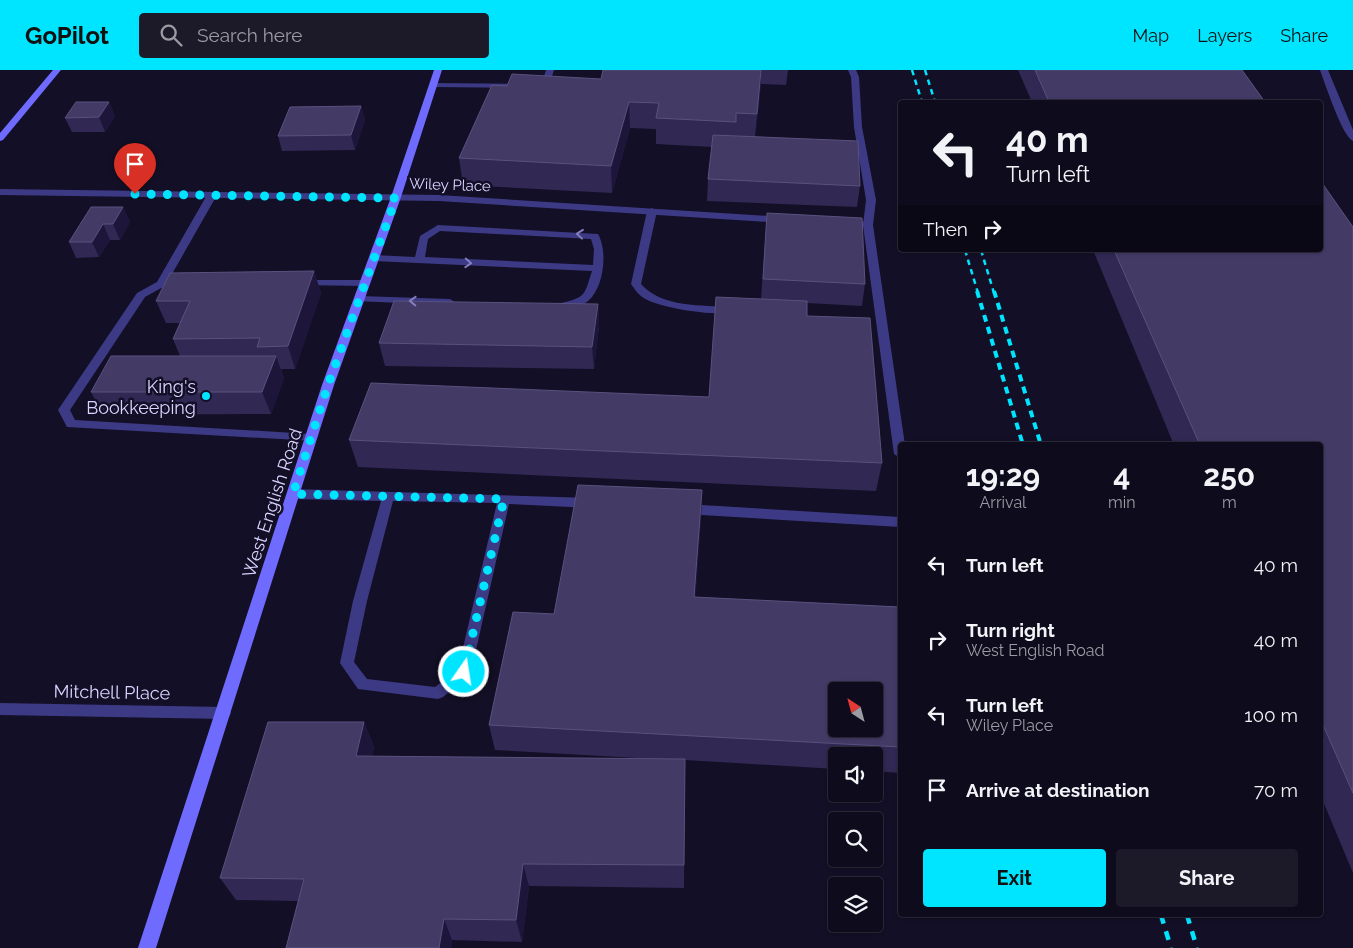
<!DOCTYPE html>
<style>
body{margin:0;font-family:Raleway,sans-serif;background:#1c1929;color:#f1f3f6;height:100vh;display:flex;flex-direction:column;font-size:19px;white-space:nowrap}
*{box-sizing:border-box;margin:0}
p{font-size:16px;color:#9b9ba3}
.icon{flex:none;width:28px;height:28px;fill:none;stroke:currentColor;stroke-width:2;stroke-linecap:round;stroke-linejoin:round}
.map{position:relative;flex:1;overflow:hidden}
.drawer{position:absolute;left:898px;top:372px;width:425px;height:475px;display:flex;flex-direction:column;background:#0e0b1c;border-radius:5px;box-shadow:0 1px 4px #0004,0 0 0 1px #2e2b3b}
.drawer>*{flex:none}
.banner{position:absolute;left:898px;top:30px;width:425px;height:152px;border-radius:5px;box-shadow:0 1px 4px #0004,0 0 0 1px #2e2b3b;background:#0e0b1c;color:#f1f3f6;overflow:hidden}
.needle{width:32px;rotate:324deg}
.buttons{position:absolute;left:828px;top:612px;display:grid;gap:10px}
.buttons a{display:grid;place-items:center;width:55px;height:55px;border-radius:5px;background:#0e0b1c;box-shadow:0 1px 4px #0004,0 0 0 1px #2e2b3b;font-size:25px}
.pin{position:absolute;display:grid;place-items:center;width:42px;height:42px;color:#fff;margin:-51px -21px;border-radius:50% 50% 50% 0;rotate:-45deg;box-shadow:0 0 5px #0007}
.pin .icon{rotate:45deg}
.me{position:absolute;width:55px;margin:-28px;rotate:13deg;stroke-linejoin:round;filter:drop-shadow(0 0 4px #0008)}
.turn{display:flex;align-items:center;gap:18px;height:105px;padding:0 25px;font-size:22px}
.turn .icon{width:65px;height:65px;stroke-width:2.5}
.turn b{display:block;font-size:35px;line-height:42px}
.then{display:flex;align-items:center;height:48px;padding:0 25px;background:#0003;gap:10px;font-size:19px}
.eta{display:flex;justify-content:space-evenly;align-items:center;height:85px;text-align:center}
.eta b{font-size:30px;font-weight:700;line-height:35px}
.primary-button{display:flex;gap:10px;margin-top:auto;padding:10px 25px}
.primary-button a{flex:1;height:58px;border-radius:5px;background:#00e5ff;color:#111;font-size:20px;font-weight:700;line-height:58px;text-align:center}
.primary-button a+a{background:#1c1929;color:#f1f3f6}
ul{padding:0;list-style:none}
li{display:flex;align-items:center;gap:15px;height:75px;padding:0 25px}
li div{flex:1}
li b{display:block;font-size:19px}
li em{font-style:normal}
header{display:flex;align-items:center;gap:30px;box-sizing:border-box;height:70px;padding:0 25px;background:#00e5ff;color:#111}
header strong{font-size:24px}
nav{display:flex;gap:28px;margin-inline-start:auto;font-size:18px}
.search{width:350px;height:45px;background:#1c1929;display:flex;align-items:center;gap:12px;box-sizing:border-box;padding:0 18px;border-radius:5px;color:#9b9ba3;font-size:19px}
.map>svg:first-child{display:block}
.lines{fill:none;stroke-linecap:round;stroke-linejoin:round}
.lane{fill:#3d3a85;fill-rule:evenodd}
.street{fill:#3d3a85;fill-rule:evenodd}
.secondary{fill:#6f6bff;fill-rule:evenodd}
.rail-far2{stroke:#00e5ff;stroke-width:2.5;stroke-dasharray:5.5 4.5;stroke-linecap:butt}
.rail-far1{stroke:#00e5ff;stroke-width:4;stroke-dasharray:7 5.5;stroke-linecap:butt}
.rail{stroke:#00e5ff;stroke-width:4.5;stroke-dasharray:9 8;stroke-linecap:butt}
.wall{fill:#312854}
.shaded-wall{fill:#1d163a}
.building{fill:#433a66;stroke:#5a527e;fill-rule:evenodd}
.oneway{stroke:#837fbc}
.route{stroke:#00e5ff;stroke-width:9;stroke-dasharray:0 16.2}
.poi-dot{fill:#00e5ff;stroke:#130f26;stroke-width:2}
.labels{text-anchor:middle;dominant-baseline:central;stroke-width:5;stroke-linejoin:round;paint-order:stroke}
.far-street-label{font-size:15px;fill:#d9d4ff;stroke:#130f26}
.poi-label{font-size:18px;fill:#d9d4ff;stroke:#130f26;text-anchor:end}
.street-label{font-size:18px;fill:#d9d4ff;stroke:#130f26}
</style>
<header>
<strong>GoPilot</strong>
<div class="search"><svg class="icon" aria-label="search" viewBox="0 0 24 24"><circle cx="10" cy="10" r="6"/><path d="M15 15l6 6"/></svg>Search here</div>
<nav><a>Map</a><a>Layers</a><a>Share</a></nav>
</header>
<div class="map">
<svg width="1353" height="878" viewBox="0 0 1353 878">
<rect width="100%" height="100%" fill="#130f26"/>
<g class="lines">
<g class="lane">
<path d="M546,0H554L549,16L545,18L541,16Z"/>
<path d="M848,0H856L859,7L862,57L876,130L873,155L905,375H900V388L894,384L863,155L866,130L854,57L851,7Z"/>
<path d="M1320,0H1328L1353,60V71C1342,66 1325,13 1320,0Z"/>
<path d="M430,13L523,14L527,16L523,18L433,17H430Z"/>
<path d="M212,122L217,125L168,211L180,210L185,213L180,216L163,217L145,227L70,340L75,350L311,364L317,368L315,371L67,357L58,340L60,337L137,223L157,212L207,125Z"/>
<path d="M652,138L657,141L641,214C662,238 702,235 732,237L736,238L737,240L736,242C718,247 654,238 641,226C637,223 634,218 631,214L647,141Z"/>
<path d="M438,155L598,164C608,181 604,218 588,231C582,236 573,237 565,238L560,235L561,233C587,227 584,225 592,201L374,191L369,188L374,185L415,187L420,166ZM440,161L591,169L594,179L593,195L425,187L428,169Z"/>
<path d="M302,210H365L370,213L365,216L298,215L297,213Z"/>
<path d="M359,226L450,229L455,232L450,235L355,231L354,229Z"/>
<path d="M293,419L591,428L595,430L597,433L595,436L591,438L509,434L471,602L469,606L443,627L438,629L358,619L340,593L353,531L381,431L293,429L289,427L287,424L289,421ZM393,431L497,433L458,599L435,617L367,609L354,592L367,531Z"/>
<path d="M685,434L900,447V457L685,444L681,442L679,439L681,436Z"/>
</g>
<g class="street">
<path d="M0,119L439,125L784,147L789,150L784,153L439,131L0,125Z"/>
<path d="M846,150L868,152L873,155L868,158L843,155V151Z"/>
<path d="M0,633L224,637L229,639L231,643L229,647L224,649L0,645Z"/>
</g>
<g class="secondary">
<path d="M53,0H61L3,70L0,71V63Z"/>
<path d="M434,0H442L401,127L334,315L156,878H138L322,315L391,127Z"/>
</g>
<g class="rail-far2">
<path d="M912,0L922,32"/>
<path d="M925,0L935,32"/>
<path d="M965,180L978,223"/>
<path d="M981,180L994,223"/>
</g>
<g class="rail-far1">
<path d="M977,221L1023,375"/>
<path d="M994,221L1041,375"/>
</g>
<g class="rail">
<path d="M1161,845L1171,878"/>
<path d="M1187,845L1197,878"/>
</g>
</g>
<g class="wall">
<path d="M603,0H788L786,15L761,14L755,67L860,116L857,137L707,131L708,109L712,77L656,74V59L630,58L612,123L463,115L459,88L507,16L601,9Z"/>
<path d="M1018,0H1242L1265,32H1032Z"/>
<path d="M109,32L115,46L105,62H72L65,48Z"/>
<path d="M361,36L365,50L355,80L282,81L278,66Z"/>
<path d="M123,137L130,152L120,170H110L99,187L76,188L69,172Z"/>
<path d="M767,143L865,214L862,236L807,233V246L882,393L876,421L358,397L349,370L709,327L761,229Z"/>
<path d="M1353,157V803L1320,724V375H1174L1093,180H1320Z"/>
<path d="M314,201L321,223L295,299H281L284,308L271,344L103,345L91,322L180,286L173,269L180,253H166L156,231Z"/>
<path d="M598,234L599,256L594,299L385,296L379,273Z"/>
<path d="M702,420L701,448L695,527L900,537V703L874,701V686H836V699L685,690L684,818L529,816L522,872L452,870L451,878H286L298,831L236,830L220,808L364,652L374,677L372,686L655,689L495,680L489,655L554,544Z"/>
</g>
<g class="shaded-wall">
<path d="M761,0V14L755,70L757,44Z"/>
<path d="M109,32L115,46L105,62L99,47Z"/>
<path d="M629,32L630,58L612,123L611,96Z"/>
<path d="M361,36L365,50L355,80L351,65Z"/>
<path d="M123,137L130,152L120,170L113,154Z"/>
<path d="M103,154L110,170L99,187L92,172Z"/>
<path d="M314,201L321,223L295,299L288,276Z"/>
<path d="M598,234L599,256L594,299L592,277Z"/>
<path d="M276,286L284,308L271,344L262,322Z"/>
<path d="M702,420L701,448L694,554V527Z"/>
<path d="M364,652L374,677L366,711L356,686Z"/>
<path d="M523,794L529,816L522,872L516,850Z"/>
<path d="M444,849L452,870L451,878H439Z"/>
</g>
<g class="building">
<path d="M603,0H761L757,44L736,43V52L656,48L659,33L629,32L611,96L459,88L492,15L507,16L512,4L601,9Z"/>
<path d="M1035,0H1242L1265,32H1049Z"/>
<path d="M76,32H109L99,47L65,48Z"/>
<path d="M361,36L351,65L278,66L290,37Z"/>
<path d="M713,65L858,71L860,116L708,109Z"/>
<path d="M1320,110L1353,157V723L1320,648V375H1200L1114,180H1320Z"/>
<path d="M91,137H123L113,154H103L92,172H69Z"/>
<path d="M767,143L862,148L865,214L763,209Z"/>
<path d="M314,201L288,276L257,277L260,268L173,269L190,231H156L170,203Z"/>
<path d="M716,227L807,231V246L870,248L882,393L349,370L371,313L709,327Z"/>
<path d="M394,231L598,234L592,277L379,273Z"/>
<path d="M111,286H276L262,322H91Z"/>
<path d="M578,415L702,420L694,527L900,537V677L489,655L513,542L554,544ZM836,621H874V659H836Z"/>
<path d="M268,652H364L356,686L685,689L684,795L523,794L516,850L444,849L439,878H286L304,809L220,808Z"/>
</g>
<defs><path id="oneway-chevron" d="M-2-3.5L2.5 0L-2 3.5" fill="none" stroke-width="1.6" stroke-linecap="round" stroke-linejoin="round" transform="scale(1.25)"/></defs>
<g class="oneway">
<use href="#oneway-chevron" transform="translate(580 164) rotate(-174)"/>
<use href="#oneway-chevron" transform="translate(468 193) rotate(3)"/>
<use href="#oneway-chevron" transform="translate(413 231) rotate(-178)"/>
</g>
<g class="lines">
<path class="route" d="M135,124L396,128L328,315L293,424L504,429L464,602"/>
</g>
<circle class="poi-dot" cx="206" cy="326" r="5"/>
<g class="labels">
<g class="far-street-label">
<text transform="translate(450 115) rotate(2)">Wiley Place</text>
</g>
<g class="poi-label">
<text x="196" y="316">King's<tspan x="196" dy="21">Bookkeeping</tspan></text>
</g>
<g class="street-label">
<text transform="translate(272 433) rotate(-72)">West English Road</text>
<text transform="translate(112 622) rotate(1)">Mitchell Place</text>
</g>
</g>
</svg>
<div class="buttons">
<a><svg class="needle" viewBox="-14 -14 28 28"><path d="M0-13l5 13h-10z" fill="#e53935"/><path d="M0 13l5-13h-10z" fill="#9b9ba3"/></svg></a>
<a><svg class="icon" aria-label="sound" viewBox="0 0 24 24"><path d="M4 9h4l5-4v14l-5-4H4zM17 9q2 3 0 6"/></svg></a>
<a><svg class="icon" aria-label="search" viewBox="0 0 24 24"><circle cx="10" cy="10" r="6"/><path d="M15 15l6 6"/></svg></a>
<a><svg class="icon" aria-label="layers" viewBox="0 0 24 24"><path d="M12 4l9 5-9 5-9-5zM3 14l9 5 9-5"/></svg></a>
</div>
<div class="pin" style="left:135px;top:124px;background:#d93025"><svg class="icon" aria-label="arrive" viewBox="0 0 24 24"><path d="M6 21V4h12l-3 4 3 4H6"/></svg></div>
<svg class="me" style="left:464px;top:602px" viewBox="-20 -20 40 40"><circle r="17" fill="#00e5ff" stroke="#fff" stroke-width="3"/><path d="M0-11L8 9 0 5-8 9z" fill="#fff"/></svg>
<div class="banner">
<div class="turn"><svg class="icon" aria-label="left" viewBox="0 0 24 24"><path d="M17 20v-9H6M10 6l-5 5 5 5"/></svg><div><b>40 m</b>Turn left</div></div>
<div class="then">Then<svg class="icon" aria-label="right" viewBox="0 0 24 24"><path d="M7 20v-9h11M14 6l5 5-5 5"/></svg></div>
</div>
<section class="drawer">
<div class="eta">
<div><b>19:29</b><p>Arrival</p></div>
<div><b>4</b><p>min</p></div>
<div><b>250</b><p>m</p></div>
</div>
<ul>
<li><svg class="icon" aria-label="left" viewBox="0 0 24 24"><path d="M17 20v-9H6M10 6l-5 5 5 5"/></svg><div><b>Turn left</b></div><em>40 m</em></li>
<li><svg class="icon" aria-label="right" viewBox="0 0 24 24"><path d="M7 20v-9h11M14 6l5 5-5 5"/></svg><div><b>Turn right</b><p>West English Road</p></div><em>40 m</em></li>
<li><svg class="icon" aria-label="left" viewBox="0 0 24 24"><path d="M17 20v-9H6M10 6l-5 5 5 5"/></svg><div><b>Turn left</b><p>Wiley Place</p></div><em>100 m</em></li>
<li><svg class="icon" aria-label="arrive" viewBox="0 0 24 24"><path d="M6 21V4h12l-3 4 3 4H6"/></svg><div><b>Arrive at destination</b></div><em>70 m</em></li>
</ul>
<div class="primary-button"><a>Exit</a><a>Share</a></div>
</section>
</div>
